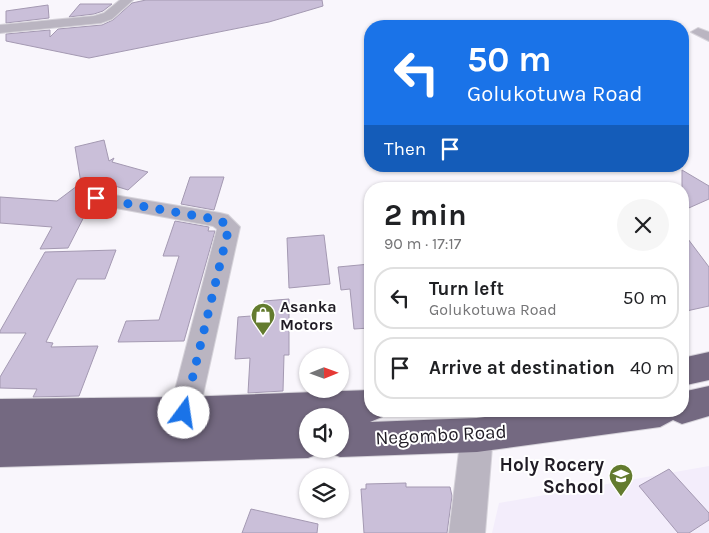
<!DOCTYPE html>
<meta charset="utf-8">
<style>
body{margin:0;font-family:Karla,sans-serif;background:#f6f6f6;color:#202124;height:100vh;display:flex;flex-direction:column;font-size:19px;white-space:nowrap}
*{box-sizing:border-box;margin:0}
p{font-size:16px;color:#757577}
.icon{flex:none;width:28px;height:28px;fill:none;stroke:currentColor;stroke-width:2;stroke-linecap:round;stroke-linejoin:round}
.map{position:relative;flex:1;overflow:hidden}
.side{position:absolute;left:364px;top:182px;width:325px;height:235px;display:flex;flex-direction:column;background:#fff;border-radius:20px;box-shadow:0 1px 4px #0004}
.side>*{flex:none}
.guide{position:absolute;left:364px;top:20px;width:325px;height:152px;border-radius:20px;box-shadow:0 1px 4px #0004;background:#1a73e8;color:#fff;overflow:hidden}
.needle{width:32px;rotate:89deg}
.fabs{position:absolute;left:299px;top:348px;display:grid;gap:10px}
.fabs a{display:grid;place-items:center;width:50px;height:50px;border-radius:50%;background:#fff;box-shadow:0 1px 4px #0004;font-size:25px}
.pin{position:absolute;display:grid;place-items:center;width:42px;height:42px;color:#fff;margin:-21px;border-radius:10px;box-shadow:0 2px 8px #0006}
.me{position:absolute;width:55px;margin:-28px;rotate:14deg;stroke-linejoin:round;filter:drop-shadow(0 0 4px #0008)}
.turn{display:flex;align-items:center;gap:18px;height:105px;padding:0 20px;font-size:22px}
.turn .icon{width:65px;height:65px;stroke-width:2.5}
.turn b{display:block;font-size:35px;line-height:42px}
.then{display:flex;align-items:center;height:48px;padding:0 20px;background:#0003;gap:10px;font-size:19px}
.round{display:grid;place-items:center;flex:none;width:52px;height:52px;border-radius:26px;background:#f6f6f6}
.headline{display:flex;align-items:center;justify-content:space-between;height:85px;padding:0 20px}
h1{font-size:30px;font-weight:700;line-height:38px}
ul{padding:0;list-style:none}
li{display:flex;align-items:center;gap:15px;height:62px;margin:0 10px 8px;padding:0 10px;border:2px solid #e0e0e0;border-radius:20px}
li div{flex:1}
li b{display:block;font-size:19px}
li em{font-style:normal}
.map>svg:first-child{display:block}
.built{fill:#f3edfb}
.building{fill:#cabfd9;stroke:#a499b2}
.lines{fill:none;stroke-linecap:round;stroke-linejoin:round}
.street-casing{stroke:#d6d3da;stroke-width:2}
.highway-casing{stroke:#d6d3da;stroke-width:2}
.street{fill:#bab5c1;fill-rule:evenodd}
.highway{fill:#746981;fill-rule:evenodd}
.route{stroke:#1a73e8;stroke-width:9;stroke-dasharray:0 16.2}
.labels{text-anchor:middle;dominant-baseline:central;stroke-width:4;stroke-linejoin:round;paint-order:stroke}
.poi-label{font-size:16px;font-weight:bold;fill:#201c25;stroke:#fff;text-anchor:start}
.near-street-label{font-size:19px;fill:#201c25;stroke:#fff}
.near-poi-label{font-size:19px;font-weight:bold;fill:#201c25;stroke:#fff;text-anchor:end}
</style>
<div class="map">
<svg width="709" height="533" viewBox="0 0 709 533">
<rect width="100%" height="100%" fill="#f9f6fc"/>
<path class="built" d="M709,466V533H492L499,503Z"/>
<g class="building">
<path d="M146,0H322L323,6L269,22L89,58L6,41V34L50,30V37L58,29L102,25L113,20L132,3Z"/>
<path d="M80,4H112L103,11L94,14L69,17Z"/>
<path d="M48,5L49,18L6,23V11Z"/>
<path d="M104,140L109,161L114,158L112,162L148,172L128,190L102,182L98,190L87,192L84,199L90,205L68,248L40,249L52,227L0,223V197L57,201L81,183L75,147Z"/>
<path d="M682,170L709,186V199L682,211Z"/>
<path d="M190,177H224L214,210L181,204Z"/>
<path d="M175,221L209,227L208,231H215L184,341L118,342L126,321L159,320L179,256H163Z"/>
<path d="M682,231L709,267V306L682,312Z"/>
<path d="M324,235L330,284L289,288L287,238Z"/>
<path d="M116,250L105,279H77L46,342L53,343L51,347L98,346L79,396L33,397L37,389L0,388V377L26,333H0V331L45,252Z"/>
<path d="M370,264V328L354,329L350,289L341,290L338,267Z"/>
<path d="M289,299V355H284L283,391L248,393L250,358L235,359L238,317L264,315V301Z"/>
<path d="M669,469L709,513V520L689,533H678L639,486Z"/>
<path d="M406,483V487H450L452,496L447,533H364L361,489H366V484Z"/>
<path d="M251,509L318,524L317,533H242Z"/>
</g>
<g class="lines">
<defs>
<g id="street">
<path d="M120,0H133L112,19L101,23L0,33V25L94,16L104,13Z"/>
<path d="M698,28L709,32V41L691,32Z"/>
<path d="M96,192L220,213L228,215L240,227L199,413L195,423L184,427L173,423L169,413L217,229L213,226L89,203L86,198L89,193Z"/>
<path d="M477,420L488,425L493,435L485,533H449L461,435L466,425Z"/>
</g>
<g id="highway">
<path d="M709,352V380L682,386V358Z"/>
<path d="M709,386V416L682,424L673,420L660,427L477,452L340,457L327,452L326,449H340V416H308V449H323L321,453L308,458L0,467V431H5H0V399L184,397L370,390V411H385L382,417L370,422L477,418L530,411H682V392Z"/>
</g>
</defs>
<use href="#street" class="street-casing"/>
<use href="#highway" class="highway-casing"/>
<use href="#street" class="street"/>
<use href="#highway" class="highway"/>
</g>
<g class="lines">
<path class="route" d="M96,198L220,220L229,227L184,413"/>
</g>
<defs>
<symbol id="shop-pin" viewBox="-11 -11 22 30"><path d="M0 17L-7.5 6A9.5 9.5 0 1 1 7.5 6Z" fill="#637b2e" stroke="#fff"/><path d="M-5-2.5h2.3a2.7 3.5 0 0 1 5.4 0H5L5.5 6h-11ZM-1.5-2.5h3a1.5 2.3 0 0 0-3 0Z" fill="#fff"/></symbol>
<symbol id="school-pin" viewBox="-11 -11 22 30"><path d="M0 17L-7.5 6A9.5 9.5 0 1 1 7.5 6Z" fill="#637b2e" stroke="#fff"/><path d="M0-5L7-2L0 1L-7-2ZM-4 1L0 2.5L4 1V4Q0 6-4 4Z" fill="#fff"/></symbol>
</defs>
<g fill-rule="evenodd">
<use href="#shop-pin" x="249" y="301" width="28" height="38"/>
<use href="#school-pin" x="607" y="462" width="28" height="38"/>
</g>
<g class="labels">
<g class="poi-label">
<text x="280" y="306">Asanka<tspan x="280" dy="18">Motors</tspan></text>
</g>
<g class="near-street-label">
<text transform="translate(441 435) rotate(-3)">Negombo Road</text>
</g>
<g class="near-poi-label">
<text x="604" y="465">Holy Rocery<tspan x="604" dy="22">School</tspan></text>
</g>
</g>
</svg>
<div class="fabs">
<a><svg class="needle" viewBox="-14 -14 28 28"><path d="M0-13l5 13h-10z" fill="#e53935"/><path d="M0 13l5-13h-10z" fill="#757577"/></svg></a>
<a><svg class="icon" aria-label="sound" viewBox="0 0 24 24"><path d="M4 9h4l5-4v14l-5-4H4zM17 9q2 3 0 6"/></svg></a>
<a><svg class="icon" aria-label="layers" viewBox="0 0 24 24"><path d="M12 4l9 5-9 5-9-5zM3 14l9 5 9-5"/></svg></a>
</div>
<div class="pin" style="left:96px;top:198px;background:#d93025"><svg class="icon" aria-label="arrive" viewBox="0 0 24 24"><path d="M6 21V4h12l-3 4 3 4H6"/></svg></div>
<svg class="me" style="left:184px;top:413px" viewBox="-20 -20 40 40"><circle r="19" fill="#fff"/><path d="M0-13L10 11 0 6-10 11z" fill="#1a73e8"/></svg>
<div class="guide">
<div class="turn"><svg class="icon" aria-label="left" viewBox="0 0 24 24"><path d="M17 20v-9H6M10 6l-5 5 5 5"/></svg><div><b>50 m</b>Golukotuwa Road</div></div>
<div class="then">Then<svg class="icon" aria-label="arrive" viewBox="0 0 24 24"><path d="M6 21V4h12l-3 4 3 4H6"/></svg></div>
</div>
<section class="side">
<div class="headline"><div><h1>2 min</h1><p>90 m · 17:17</p></div><a class="round"><svg class="icon" aria-label="close" viewBox="0 0 24 24"><path d="M6 6l12 12M18 6L6 18"/></svg></a></div>
<ul>
<li><svg class="icon" aria-label="left" viewBox="0 0 24 24"><path d="M17 20v-9H6M10 6l-5 5 5 5"/></svg><div><b>Turn left</b><p>Golukotuwa Road</p></div><em>50 m</em></li>
<li><svg class="icon" aria-label="arrive" viewBox="0 0 24 24"><path d="M6 21V4h12l-3 4 3 4H6"/></svg><div><b>Arrive at destination</b></div><em>40 m</em></li>
</ul>
</section>
</div>
